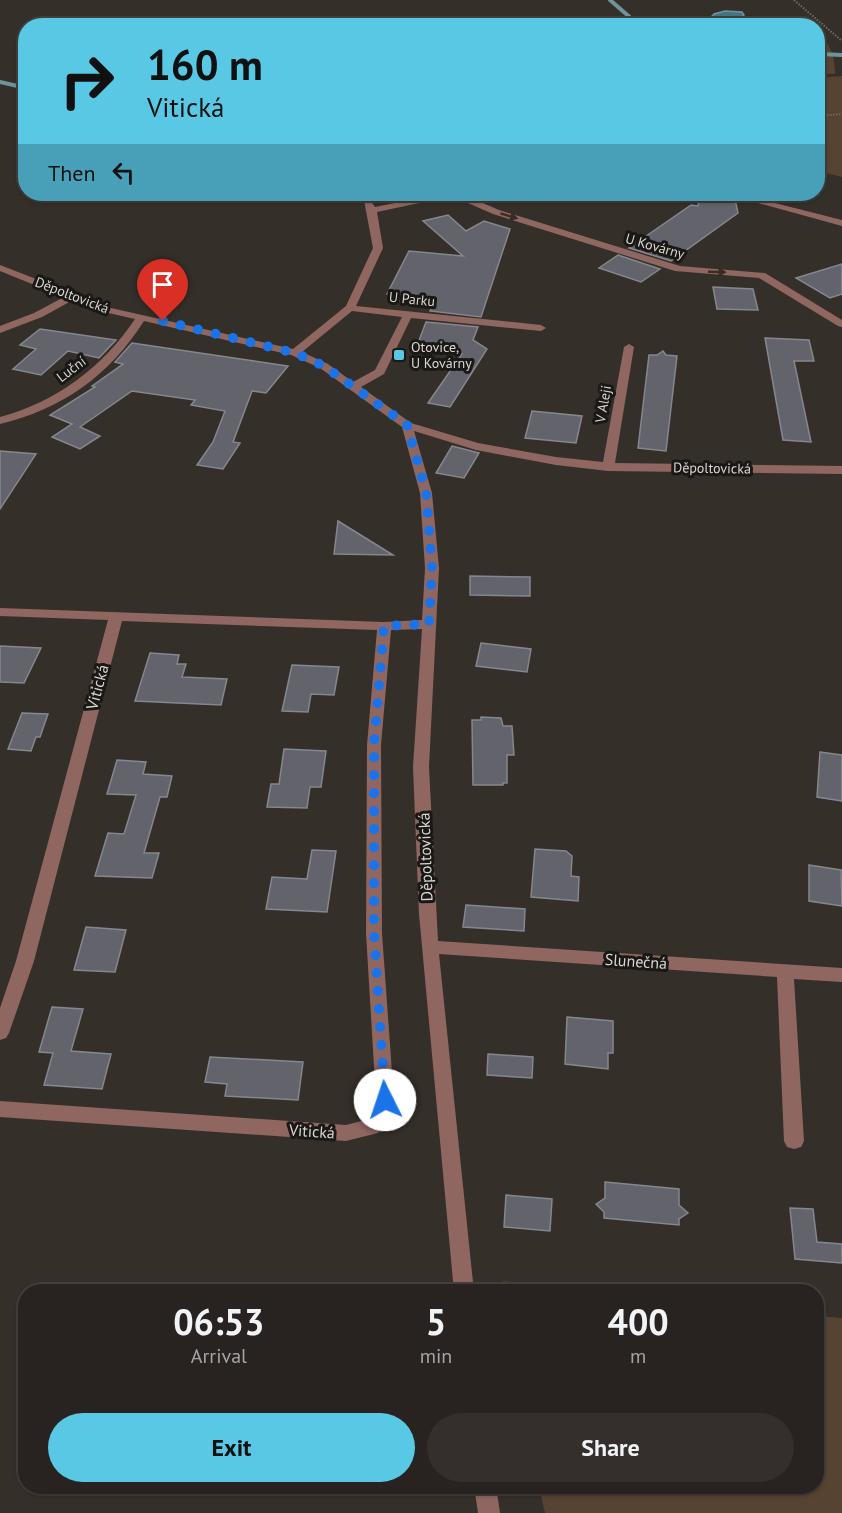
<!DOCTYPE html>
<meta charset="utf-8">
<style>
body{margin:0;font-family:"PT Sans",sans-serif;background:#342f2d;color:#f1f3f6;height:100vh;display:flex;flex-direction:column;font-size:22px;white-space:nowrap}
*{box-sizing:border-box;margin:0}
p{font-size:20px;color:#a5a4a5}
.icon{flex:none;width:33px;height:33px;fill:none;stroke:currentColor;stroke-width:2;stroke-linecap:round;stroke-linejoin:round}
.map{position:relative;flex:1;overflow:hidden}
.side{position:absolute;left:18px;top:1284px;width:806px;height:210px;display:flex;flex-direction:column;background:#282320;border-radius:24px;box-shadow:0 2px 4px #0004,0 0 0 2px #44403e}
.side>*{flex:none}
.top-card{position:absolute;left:18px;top:18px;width:807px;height:183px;border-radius:24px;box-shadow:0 2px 4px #0004,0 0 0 2px #44403e;background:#59c8e5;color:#111;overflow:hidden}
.pin{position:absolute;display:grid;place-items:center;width:51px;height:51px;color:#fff;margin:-62px -26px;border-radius:50% 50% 50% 0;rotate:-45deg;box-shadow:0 0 6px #0007}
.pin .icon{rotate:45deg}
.me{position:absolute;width:66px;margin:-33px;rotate:356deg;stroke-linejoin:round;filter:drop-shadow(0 0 4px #0008)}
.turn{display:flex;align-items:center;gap:21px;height:126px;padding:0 30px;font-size:27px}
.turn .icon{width:78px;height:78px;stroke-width:2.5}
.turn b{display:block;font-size:42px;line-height:51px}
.then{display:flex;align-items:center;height:57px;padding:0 30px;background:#0003;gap:12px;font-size:22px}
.eta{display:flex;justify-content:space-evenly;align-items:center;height:102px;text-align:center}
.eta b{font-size:36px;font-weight:800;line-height:42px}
.button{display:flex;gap:12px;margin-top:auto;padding:12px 30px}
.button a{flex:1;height:69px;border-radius:36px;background:#59c8e5;color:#111;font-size:24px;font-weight:800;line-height:69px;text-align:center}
.button a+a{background:#342f2d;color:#f1f3f6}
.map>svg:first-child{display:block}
.green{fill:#574331}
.water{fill:#427583;stroke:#6f929b;stroke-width:1.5}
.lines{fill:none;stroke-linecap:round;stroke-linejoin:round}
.stream{stroke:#6f929b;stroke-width:4}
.building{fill:#62636b;stroke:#86868f;stroke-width:1.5}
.path{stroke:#6f6a65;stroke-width:2;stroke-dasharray:1.5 1.5;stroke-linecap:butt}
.minor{fill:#8f6760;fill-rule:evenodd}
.oneway{fill:#372c28}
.route{stroke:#1a73e8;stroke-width:10;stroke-dasharray:0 18}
.poi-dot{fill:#59c8e5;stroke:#1a1815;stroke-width:2}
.labels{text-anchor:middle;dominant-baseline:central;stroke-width:6;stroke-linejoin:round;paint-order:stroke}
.far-street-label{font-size:14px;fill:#d9d5d2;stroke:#1a1815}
.far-poi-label{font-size:14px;fill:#d9d5d2;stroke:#1a1815;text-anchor:start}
.street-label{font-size:16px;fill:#d9d5d2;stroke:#1a1815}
</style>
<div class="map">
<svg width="842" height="1513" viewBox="0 0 842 1513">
<rect width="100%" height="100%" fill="#352f2a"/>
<g class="green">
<path d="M818,35C831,42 835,60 835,74H818Z"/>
<path d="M842,76V177L818,171V78Z"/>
<path d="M503,1281L595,1291H505Z"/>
<path d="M816,1316L842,1318V1513H545L539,1487L816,1486Z"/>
</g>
<path class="water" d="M725,11L742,12L744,15L739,20V25L705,24L714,14Z"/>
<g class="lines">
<g class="stream">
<path d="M610,0L640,26"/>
<path d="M818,54L842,55"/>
<path d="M0,82L26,88"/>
</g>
</g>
<g class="building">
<path d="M700,194H723L735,199L738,213L671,261L629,248L691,205L698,206Z"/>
<path d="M448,215L466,231L484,221L510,229L481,317L430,311L433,305L390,300L392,295L387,294L409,251L463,256L423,221Z"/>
<path d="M618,255L660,269L641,282L599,268Z"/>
<path d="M842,264V294L830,298L796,278Z"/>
<path d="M713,287L753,289L758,310L717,309Z"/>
<path d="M426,322L478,327L473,340L487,349L450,407L428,403L462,354L415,351Z"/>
<path d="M40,329L116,340L99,358L68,351L41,375L13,369L36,349L20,345Z"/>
<path d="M765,338L809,340L814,361H794L811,442L783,440Z"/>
<path d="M132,343L288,366L266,393L252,391L233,442L240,443L223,469L197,465L213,442L225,411L191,405L195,400L132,391L80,427L100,436L80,449L52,437L72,424L50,415L95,387L92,386L123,364L115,362Z"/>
<path d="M663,351L666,355L677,356L666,451L638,448L649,355H657Z"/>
<path d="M532,411L582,416L576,443L525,438Z"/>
<path d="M452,446L479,453L464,478L436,473Z"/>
<path d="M0,451L36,454L0,509Z"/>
<path d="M338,521L393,555L334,554Z"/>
<path d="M470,576L530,577V596L470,595Z"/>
<path d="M481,643L531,649L527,672L476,666Z"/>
<path d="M0,646L41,648L24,683L0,682Z"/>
<path d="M150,653L179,655L177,664H186L182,677L227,679L221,705L135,701Z"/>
<path d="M292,665L339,667L334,695L311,694L308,712L282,711Z"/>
<path d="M22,713L48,714L40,737H36L31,751L8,749Z"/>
<path d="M481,717L501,718L503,726H512L514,755H507V783H503V785H473L472,720H481Z"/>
<path d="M284,749L326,751L321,787H310L307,808L267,807L271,784H279Z"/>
<path d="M820,752L842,755V801L817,797Z"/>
<path d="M117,760L146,762L143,774L172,776L167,797H160L144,853H159L152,878L95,876L108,833L124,834L136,795L107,794Z"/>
<path d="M535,849L566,851L572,856L571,876L579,877L578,901L531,897Z"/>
<path d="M312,850L336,851L327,912L266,909L272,877L307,879Z"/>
<path d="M809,865L841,870L842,906L809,901Z"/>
<path d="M466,905L525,909L524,931L463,927Z"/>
<path d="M86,927L126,930L115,972L74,970Z"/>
<path d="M52,1007L83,1009L71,1051L111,1054L102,1089L44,1085L53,1053L39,1052Z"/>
<path d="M567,1017L613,1021V1053H608V1069L565,1064Z"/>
<path d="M488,1054L533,1057L532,1078L487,1075Z"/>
<path d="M210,1057L303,1062L298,1100L225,1096L227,1084L205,1082Z"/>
<path d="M605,1182L679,1189V1205L688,1213L679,1219V1225L604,1218V1212L596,1204L605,1198Z"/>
<path d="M506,1195L552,1199L550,1231L504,1227Z"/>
<path d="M790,1208L813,1209L817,1242L842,1244V1263L795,1259Z"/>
</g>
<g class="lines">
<g class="path">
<path d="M794,0L842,41"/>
<path d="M818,116L842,114"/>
</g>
<g class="minor">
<path d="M439,194H462L499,210L680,266L765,273L842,320V327L838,326L759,278L675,271L493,214L452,196L377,212L383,248L356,306L541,325L546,328L541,331L411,318L384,374L361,387L411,423L478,443L556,457L603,462L624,347L629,344L634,347L615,463L842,466V474L608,471L556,465L476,450L414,431L432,493L439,568L429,767L438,941L842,968V982L794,979L804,1141L801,1147L794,1149L787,1147L784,1141L777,977L439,954L474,1292H454L419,914L413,767L422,629L391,630L381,745L382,933L394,1100L378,1133L346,1141L0,1117V1101L346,1125L365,1120L376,1100L366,933L367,745L377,630L122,621L34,961L9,1033L6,1038L0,1040V1008L16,961L108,620L0,616V608L384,622L422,620L425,568L420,493L402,427L320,368L291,355L144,321C109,376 62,409 0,424V417C56,402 102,368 135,319L104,312L73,300L42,317L0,333V326L34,313L64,297L0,271V265L111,308L293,349L346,306L373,248L364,200H370L375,207ZM352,311L402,317L375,370L353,382L328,364L302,352Z"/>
<path d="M725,194H739L842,220V226Z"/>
<path d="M474,1486H496L500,1513H478Z"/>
</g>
</g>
<defs><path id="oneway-solid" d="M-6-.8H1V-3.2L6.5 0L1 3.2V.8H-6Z" transform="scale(1.5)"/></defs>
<g class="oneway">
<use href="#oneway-solid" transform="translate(509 216) rotate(17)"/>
<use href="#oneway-solid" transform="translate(717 272) rotate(2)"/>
</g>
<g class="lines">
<path class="route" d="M163,321L295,353L324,366L407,425L426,492L432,568L429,624L384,626L374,745V933L385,1100"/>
</g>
<rect class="poi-dot" x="393" y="349" width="12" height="12" rx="3"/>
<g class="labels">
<g class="far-street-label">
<text transform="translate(655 246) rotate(16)">U Kovárny</text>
<text transform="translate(72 295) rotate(21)">Děpoltovická</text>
<text transform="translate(412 299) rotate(6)">U Parku</text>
<text transform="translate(71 369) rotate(-37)">Luční</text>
<text transform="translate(603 404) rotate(-80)">V Aleji</text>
<text transform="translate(712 468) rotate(1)">Děpoltovická</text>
</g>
<g class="far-poi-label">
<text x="411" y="347">Otovice,<tspan x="411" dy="16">U Kovárny</tspan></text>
</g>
<g class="street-label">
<text transform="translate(97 687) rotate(-75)">Vitická</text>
<text transform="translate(425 857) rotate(-92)">Děpoltovická</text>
<text transform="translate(636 961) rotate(4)">Slunečná</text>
<text transform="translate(312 1131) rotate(4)">Vitická</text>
</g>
</g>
</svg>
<div class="pin" style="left:163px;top:321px;background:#d93025"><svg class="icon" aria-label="arrive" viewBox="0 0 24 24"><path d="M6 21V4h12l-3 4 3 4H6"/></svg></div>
<svg class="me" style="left:385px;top:1100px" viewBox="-20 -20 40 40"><circle r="19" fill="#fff"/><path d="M0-13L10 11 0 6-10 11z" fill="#1a73e8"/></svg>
<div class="top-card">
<div class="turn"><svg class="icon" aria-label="right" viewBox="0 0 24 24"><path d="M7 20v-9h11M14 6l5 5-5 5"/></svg><div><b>160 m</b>Vitická</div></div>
<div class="then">Then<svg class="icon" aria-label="left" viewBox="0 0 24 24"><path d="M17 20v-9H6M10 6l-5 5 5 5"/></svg></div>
</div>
<section class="side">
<div class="eta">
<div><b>06:53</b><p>Arrival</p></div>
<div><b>5</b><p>min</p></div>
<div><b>400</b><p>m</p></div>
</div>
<div class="button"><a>Exit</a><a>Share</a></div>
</section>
</div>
